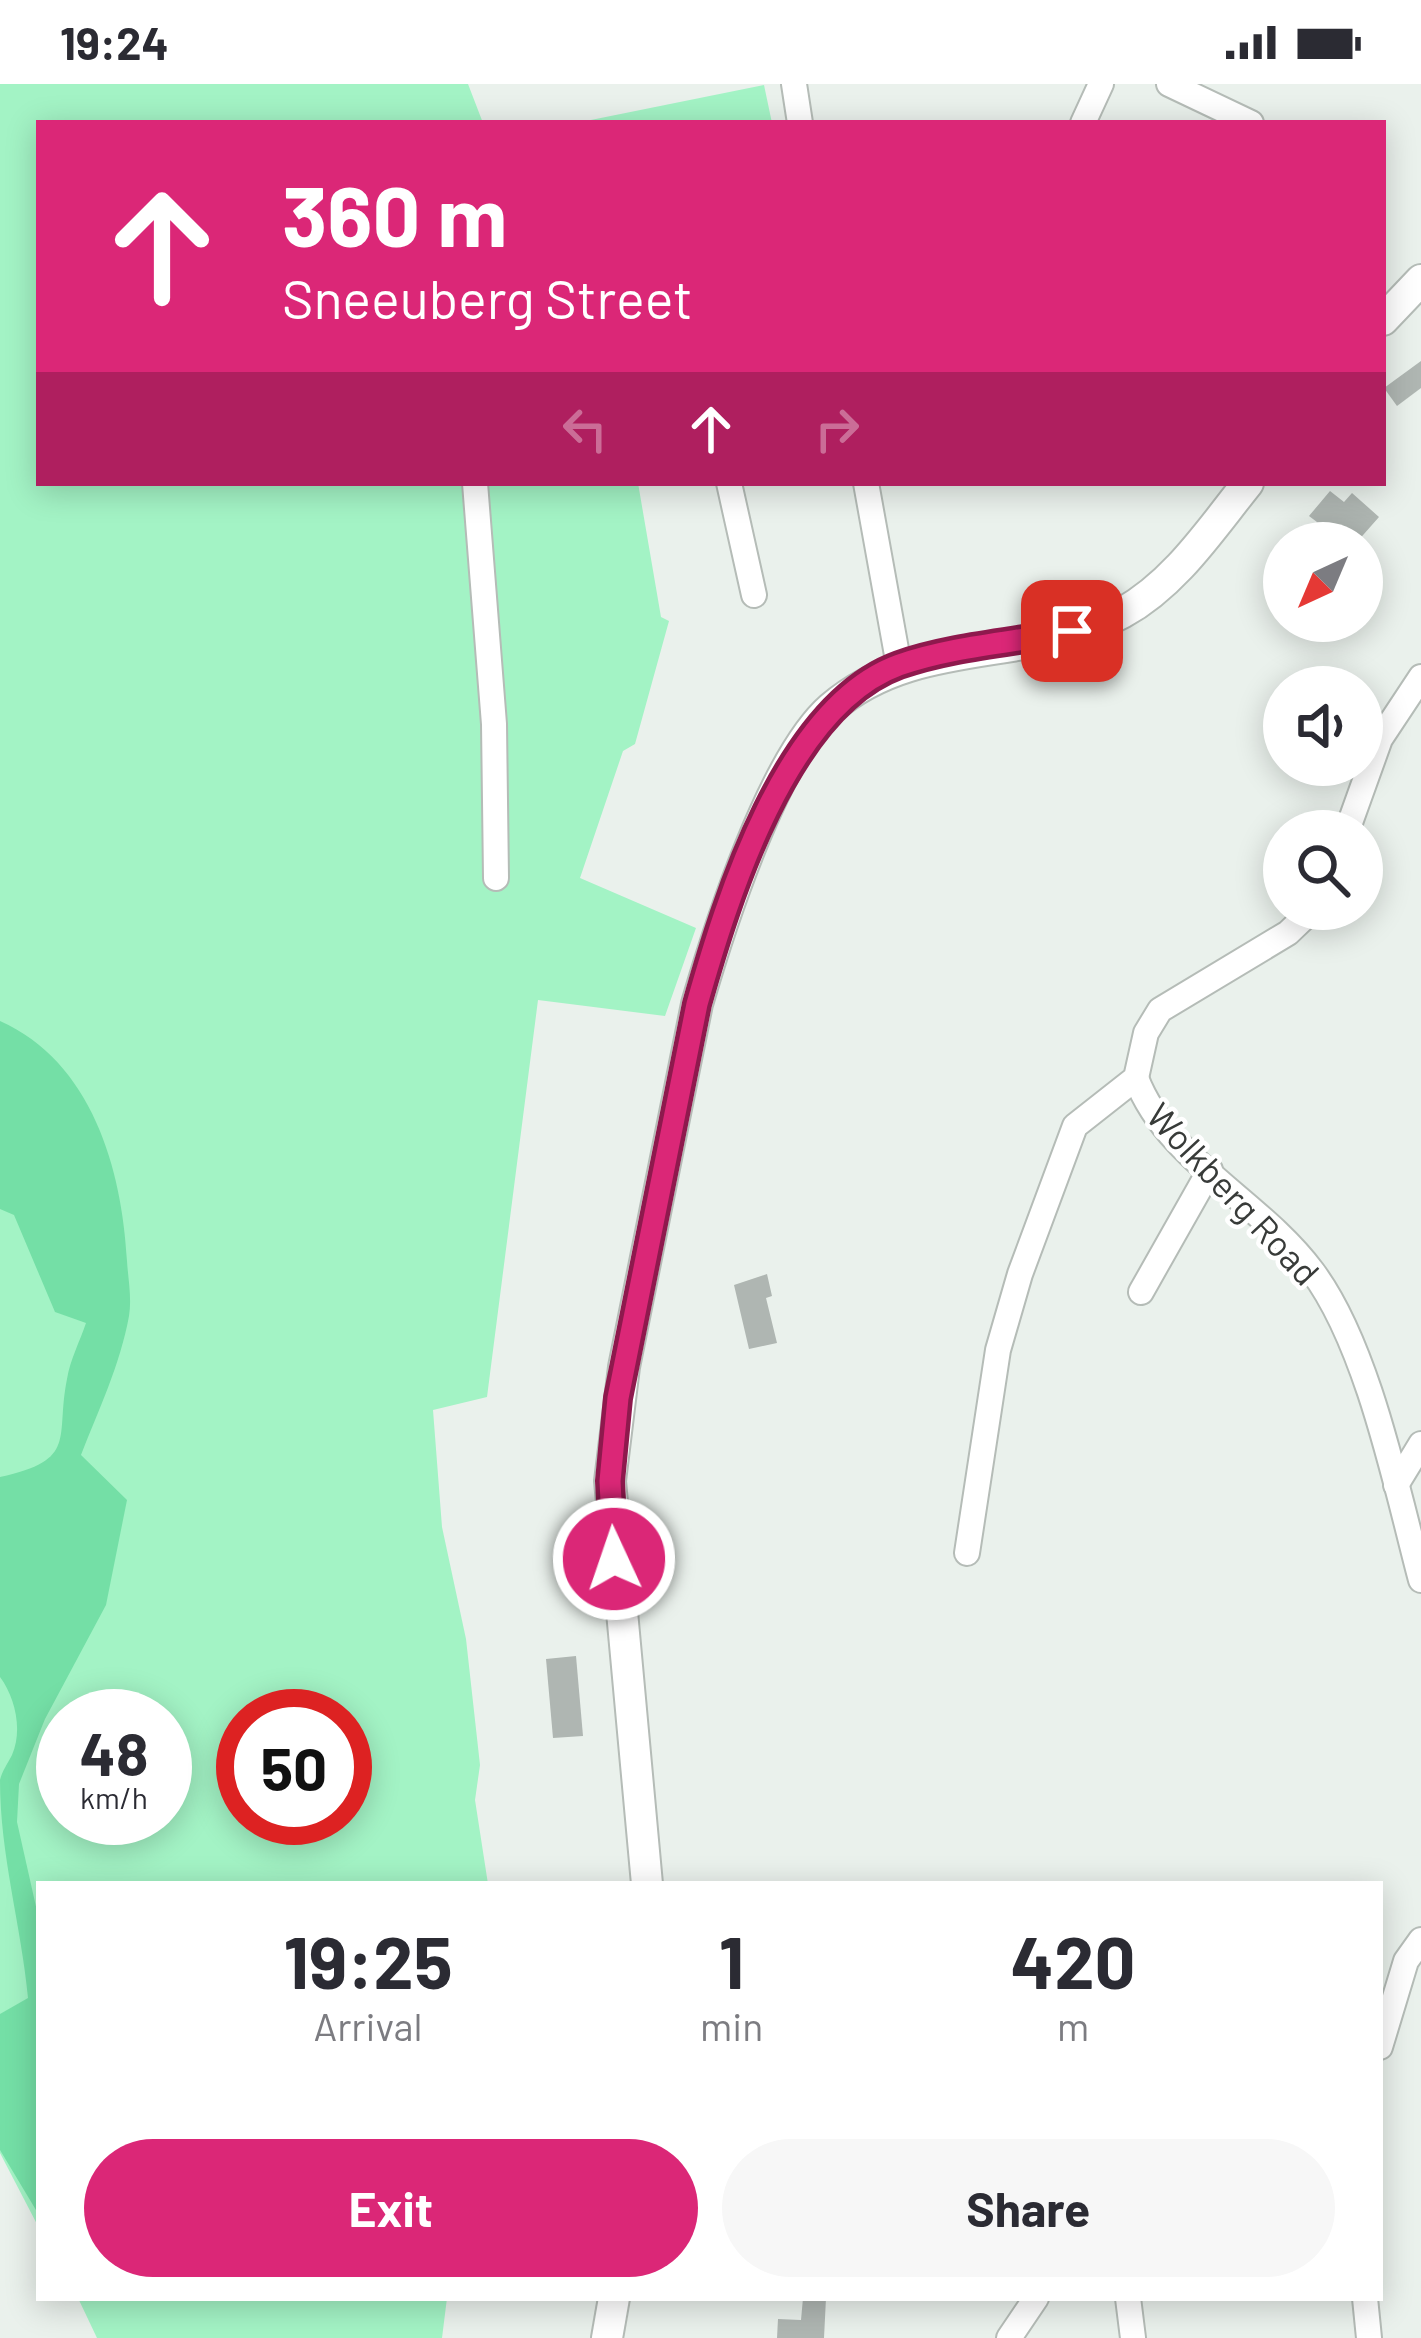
<!DOCTYPE html>
<style>
body{margin:0;font-family:Barlow,sans-serif;background:#f7f7f7;color:#2b2b33;height:100vh;display:flex;flex-direction:column;font-size:45px;white-space:nowrap}
*{box-sizing:border-box;margin:0}
p{font-size:39px;color:#7c7c81}
.icon{flex:none;width:66px;height:66px;fill:none;stroke:currentColor;stroke-width:2;stroke-linecap:round;stroke-linejoin:round}
.map{position:relative;flex:1;overflow:hidden}
.sheet{position:absolute;left:36px;top:1797px;width:1347px;height:420px;display:flex;flex-direction:column;background:#fff;border-radius:0px;box-shadow:0 6px 30px #0003}
.sheet>*{flex:none}
.banner{position:absolute;left:36px;top:36px;width:1350px;height:366px;border-radius:0px;box-shadow:0 6px 30px #0003;background:#db2777;color:#fff;overflow:hidden}
.needle{width:78px;rotate:224deg}
.buttons{position:absolute;left:1263px;top:438px;display:grid;gap:24px}
.buttons a{display:grid;place-items:center;width:120px;height:120px;border-radius:50%;background:#fff;box-shadow:0 6px 30px #0003;font-size:60px}
.speed{position:absolute;left:36px;top:1605px;display:flex;gap:24px;font-size:60px;font-weight:700;text-align:center}
.speed>*{display:grid;place-content:center;width:156px;height:156px;border-radius:50%;background:#fff;box-shadow:0 6px 30px #0003;line-height:1}
.speed small{font-size:30px;font-weight:400}
.speed .limit{border:18px solid #d22;background:#fff;color:#111}
.pin{position:absolute;display:grid;place-items:center;width:102px;height:102px;color:#fff;margin:-51px;border-radius:24px;box-shadow:0 6px 18px #0006}
.me{position:absolute;width:132px;margin:-66px;rotate:357deg;stroke-linejoin:round;filter:drop-shadow(0 0 9px #0008)}
.turn{display:flex;align-items:center;gap:42px;height:252px;padding:0 48px;font-size:54px}
.turn .icon{width:156px;height:156px;stroke-width:2.5}
.turn b{display:block;font-size:84px;line-height:102px}
.lanes{display:flex;align-items:center;height:114px;padding:0 48px;background:#0003;justify-content:center;gap:60px;direction:ltr}
.lanes .off{opacity:.35}
.eta{display:flex;justify-content:space-evenly;align-items:center;height:204px;text-align:center}
.eta b{font-size:72px;font-weight:700;line-height:84px}
.primary-button{display:flex;gap:24px;margin-top:auto;padding:24px 48px}
.primary-button a{flex:1;height:138px;border-radius:72px;background:#db2777;color:#fff;font-size:48px;font-weight:700;line-height:138px;text-align:center}
.primary-button a+a{background:#f7f7f7;color:#2b2b33}
.status{display:flex;justify-content:space-between;align-items:center;height:84px;padding:0 60px;background:#fff;direction:ltr}
.status svg{height:33px;fill:currentColor}
.map>svg:first-child{display:block}
.green{fill:#a3f3c5;fill-rule:evenodd}
.water{fill:#74dfa6}
.building{fill:#afb6b2}
.lines{fill:none;stroke-linecap:round;stroke-linejoin:round}
.minor-casing{stroke:#b5bcb7;stroke-width:28}
.major-casing{stroke:#b5bcb7;stroke-width:34}
.minor{stroke:#fff;stroke-width:24}
.major{stroke:#fff;stroke-width:30}
.route-casing{stroke:#8e194d;stroke-width:30}
.route{stroke:#db2777;stroke-width:21}
.labels{text-anchor:middle;dominant-baseline:central;stroke-width:9;stroke-linejoin:round;paint-order:stroke}
.street-label{font-size:36px;fill:#383b39;stroke:#fff}
</style>
<div class="status"><b>19:24</b><svg viewBox="0 0 49 12"><path d="M0 12V9h3v3zM5 12V6h3v6zM10 12V3h3v9zM15 12V0h3v12zM26 1h20v11H26zM47 4h2v5h-2z"/></svg></div>
<div class="map">
<svg width="1421" height="2254" viewBox="0 0 1421 2254">
<rect width="100%" height="100%" fill="#eaf1ec"/>
<g class="green">
<path d="M0,0H468L483,39H39V399H638L661,533L669,537L635,660L623,667L580,794L696,844L665,932L538,916L487,1313L433,1326L442,1443L466,1555L480,1681L475,1716L488,1800H39V2144L0,2069ZM63,1632H165V1734H63ZM243,1632H345V1734H243Z"/>
<path d="M764,1L772,39H575H576Z"/>
<path d="M78,2214H447L442,2254H97Z"/>
</g>
<path class="water" d="M0,937C92,978 122,1085 127,1177C128,1194 132,1214 129,1232C120,1281 99,1325 81,1371L127,1416L106,1521L45,1635L19,1700L17,1738L39,1836V2131L0,2066V1930L28,1914C21,1840 0,1772 0,1696C2,1687 8,1679 12,1671C23,1646 15,1613 0,1593V1393C79,1376 55,1354 67,1295C70,1276 80,1257 86,1239L55,1228L14,1131L0,1125Z"/>
<g class="building">
<path d="M1421,277V304L1397,322L1384,304Z"/>
<path d="M1330,407L1344,418L1352,409L1379,433L1356,459H1299L1317,438L1309,432Z"/>
<path d="M767,1190L772,1212L766,1214L777,1259L749,1265L734,1201Z"/>
<path d="M576,1572L583,1652L553,1654L546,1575Z"/>
<path d="M803,2214H826L824,2254H777L778,2235L801,2236Z"/>
</g>
<g class="lines">
<defs>
<g id="minor">
<path d="M794,0L800,39"/>
<path d="M1169,0L1251,39"/>
<path d="M1083,39L1101,0"/>
<path d="M475,399L494,640L496,794"/>
<path d="M729,399L754,511"/>
<path d="M866,399L899,582"/>
<path d="M1347,747L1380,655L1421,593"/>
<path d="M1136,994C1167,1076 1261,1118 1312,1187C1368,1261 1397,1406 1421,1496"/>
<path d="M1141,1208L1210,1086"/>
<path d="M1396,1401L1421,1360"/>
<path d="M967,1469L998,1266L1020,1190L1075,1042L1136,994L1146,949L1160,926L1288,849L1313,825"/>
<path d="M1380,1963L1406,1877L1421,1856"/>
<path d="M1128,2214L1133,2254"/>
<path d="M1365,2214L1369,2254"/>
<path d="M1009,2254L1036,2214"/>
</g>
<g id="major">
<path d="M1383,236L1421,196"/>
<path d="M647,1800L610,1397L624,1283L697,920C719,844 773,675 831,624C917,550 1030,580 1122,529C1175,500 1211,445 1248,399"/>
<path d="M607,2254L614,2214"/>
</g>
</defs>
<use href="#minor" class="minor-casing"/>
<use href="#major" class="major-casing"/>
<use href="#minor" class="minor"/>
<use href="#major" class="major"/>
</g>
<g class="lines">
<defs>
<path id="route" d="M614,1475L610,1397L618,1314L697,920C727,814 786,622 899,581C953,562 1017,558 1072,547"/>
</defs>
<use href="#route" class="route-casing"/>
<use href="#route" class="route"/>
</g>
<g class="labels">
<g class="street-label">
<text transform="translate(1234 1109) rotate(47)">Wolkberg Road</text>
</g>
</g>
</svg>
<div class="buttons">
<a><svg class="needle" viewBox="-14 -14 28 28"><path d="M0-13l5 13h-10z" fill="#e53935"/><path d="M0 13l5-13h-10z" fill="#7c7c81"/></svg></a>
<a><svg class="icon" aria-label="sound" viewBox="0 0 24 24"><path d="M4 9h4l5-4v14l-5-4H4zM17 9q2 3 0 6"/></svg></a>
<a><svg class="icon" aria-label="search" viewBox="0 0 24 24"><circle cx="10" cy="10" r="6"/><path d="M15 15l6 6"/></svg></a>
</div>
<div class="speed"><div>48<small>km/h</small></div><div class="limit">50</div></div>
<div class="pin" style="left:1072px;top:547px;background:#d93025"><svg class="icon" aria-label="arrive" viewBox="0 0 24 24"><path d="M6 21V4h12l-3 4 3 4H6"/></svg></div>
<svg class="me" style="left:614px;top:1475px" viewBox="-20 -20 40 40"><circle r="17" fill="#db2777" stroke="#fff" stroke-width="3"/><path d="M0-11L8 9 0 5-8 9z" fill="#fff"/></svg>
<div class="banner">
<div class="turn"><svg class="icon" aria-label="ahead" viewBox="0 0 24 24"><path d="M12 20V5M6 11l6-6 6 6"/></svg><div><b>360 m</b>Sneeuberg Street</div></div>
<div class="lanes"><svg class="icon off" aria-label="left" viewBox="0 0 24 24"><path d="M17 20v-9H6M10 6l-5 5 5 5"/></svg><svg class="icon" aria-label="ahead" viewBox="0 0 24 24"><path d="M12 20V5M6 11l6-6 6 6"/></svg><svg class="icon off" aria-label="right" viewBox="0 0 24 24"><path d="M7 20v-9h11M14 6l5 5-5 5"/></svg></div>
</div>
<section class="sheet">
<div class="eta">
<div><b>19:25</b><p>Arrival</p></div>
<div><b>1</b><p>min</p></div>
<div><b>420</b><p>m</p></div>
</div>
<div class="primary-button"><a>Exit</a><a>Share</a></div>
</section>
</div>
